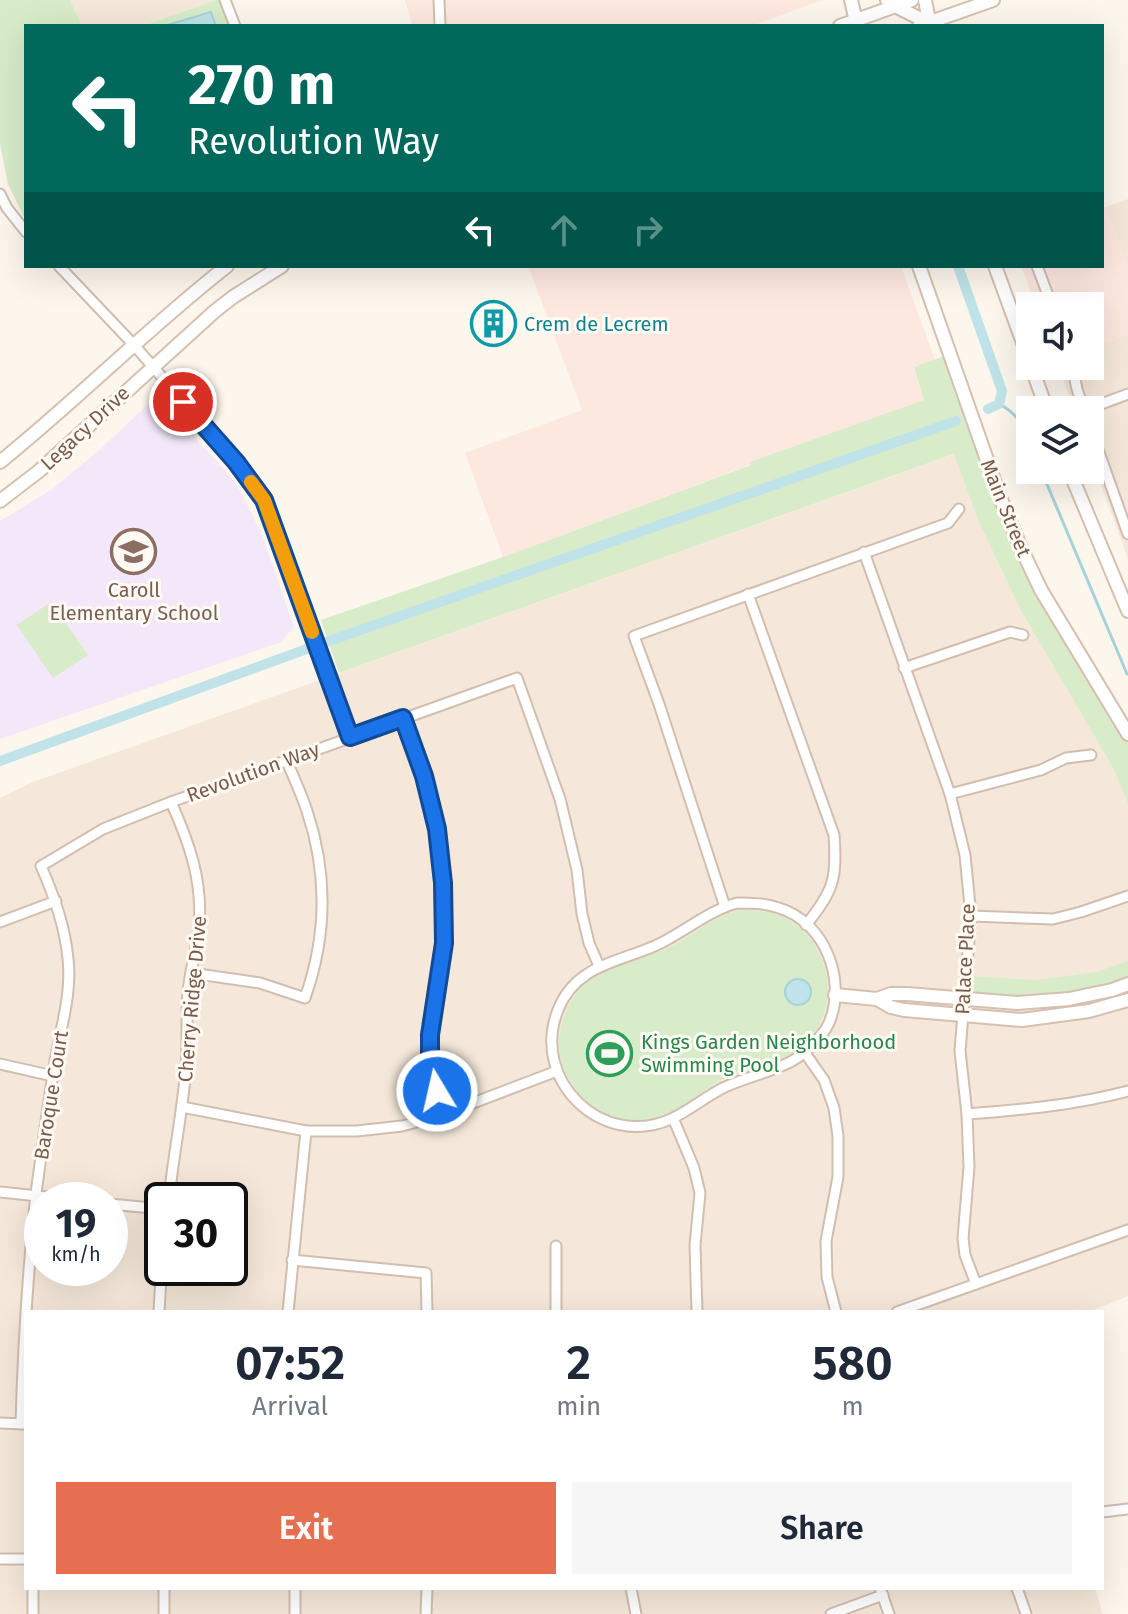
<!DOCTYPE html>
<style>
body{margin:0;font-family:"Fira Sans",sans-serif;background:#f6f6f7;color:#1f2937;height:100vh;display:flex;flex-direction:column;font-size:30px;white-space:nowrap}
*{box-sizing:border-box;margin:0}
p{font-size:26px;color:#747a83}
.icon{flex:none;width:44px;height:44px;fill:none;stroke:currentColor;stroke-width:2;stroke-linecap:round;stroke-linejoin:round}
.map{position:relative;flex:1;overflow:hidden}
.details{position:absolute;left:24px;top:1310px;width:1080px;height:280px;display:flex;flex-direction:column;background:#fff;border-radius:0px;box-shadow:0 8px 32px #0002}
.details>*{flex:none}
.banner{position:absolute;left:24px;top:24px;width:1080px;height:244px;border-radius:0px;box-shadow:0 8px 32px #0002;background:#00695c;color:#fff;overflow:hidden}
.controls{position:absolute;left:1016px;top:292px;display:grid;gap:16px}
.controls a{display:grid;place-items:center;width:88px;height:88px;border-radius:0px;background:#fff;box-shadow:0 8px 32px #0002;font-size:40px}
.speed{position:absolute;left:24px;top:1182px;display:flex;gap:16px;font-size:40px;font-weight:700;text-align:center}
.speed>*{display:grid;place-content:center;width:104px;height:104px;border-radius:50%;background:#fff;box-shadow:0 8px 32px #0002;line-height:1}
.speed small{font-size:20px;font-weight:400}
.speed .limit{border:4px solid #111;border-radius:12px;background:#fff;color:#111}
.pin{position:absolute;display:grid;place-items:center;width:68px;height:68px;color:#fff;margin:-34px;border:4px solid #fff;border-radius:50%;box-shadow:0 2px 8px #0007}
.me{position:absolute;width:88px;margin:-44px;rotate:351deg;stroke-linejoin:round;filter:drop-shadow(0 0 6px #0008)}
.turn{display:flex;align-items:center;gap:28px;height:168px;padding:0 32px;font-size:36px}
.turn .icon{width:104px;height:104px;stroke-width:2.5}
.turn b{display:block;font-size:56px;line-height:68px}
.lanes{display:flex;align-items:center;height:76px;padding:0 32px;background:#0003;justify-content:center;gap:40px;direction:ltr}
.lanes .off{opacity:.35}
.eta{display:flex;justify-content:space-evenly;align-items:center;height:136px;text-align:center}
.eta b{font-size:48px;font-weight:600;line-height:56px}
.action{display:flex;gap:16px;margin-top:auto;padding:16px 32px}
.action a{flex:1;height:92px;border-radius:0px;background:#e76f51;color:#fff;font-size:32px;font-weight:600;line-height:92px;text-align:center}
.action a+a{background:#f6f6f7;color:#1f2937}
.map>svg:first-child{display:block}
.residential{fill:#f5e8da;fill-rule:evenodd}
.commercial{fill:#fde8e0}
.education{fill:#f3e8fa}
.green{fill:#d8ecc9}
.water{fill:#bfe3e8;stroke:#a5d3da;stroke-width:2}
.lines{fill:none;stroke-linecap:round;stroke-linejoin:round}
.stream{stroke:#a5d3da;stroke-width:3}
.canal{stroke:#bfe3e8;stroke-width:10}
.street-casing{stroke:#d1beb0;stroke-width:13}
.secondary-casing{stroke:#d6c0b0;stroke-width:16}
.street{stroke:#fff;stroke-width:9}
.secondary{stroke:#fff;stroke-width:12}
.route-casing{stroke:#114b97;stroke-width:20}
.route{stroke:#1a73e8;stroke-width:14}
.slow{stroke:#f59e0b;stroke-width:14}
.labels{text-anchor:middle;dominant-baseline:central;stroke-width:6;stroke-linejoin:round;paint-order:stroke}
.culture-label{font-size:20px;fill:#0d838f;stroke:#fffaf3;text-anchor:start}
.street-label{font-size:20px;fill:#7a5c4d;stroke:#fffaf3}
.education-label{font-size:20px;fill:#785e54;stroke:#fffaf3}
.leisure-label{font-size:20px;fill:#27864d;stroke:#fffaf3;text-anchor:start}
</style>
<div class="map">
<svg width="1128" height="1614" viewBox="0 0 1128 1614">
<rect width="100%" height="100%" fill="#fdf6ec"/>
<g class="residential">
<path d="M70,0H216L142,26H82Z"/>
<path d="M1128,199V268L1106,207Z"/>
<path d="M1128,334V559L1090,455V410H1074L1058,366H1090V348Z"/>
<path d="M955,454L977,518L1021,611L1112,766L1128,804V1296L1089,1312H26V1588H1095L1103,1614H0V798L33,782ZM42,1200H110V1268H42ZM162,1200H230V1268H162Z"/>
</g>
<g class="commercial">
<path d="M405,0H822L752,26H412Z"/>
<path d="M1106,207L1128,268V334L1090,348V306H1036L1021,266H1102V208Z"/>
<path d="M528,266H901L935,360L914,368L925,400L751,462L752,464L503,557L465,453L582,410Z"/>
</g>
<path class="education" d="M157,396L231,477L241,492L262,535L294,627L281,642L0,739V521L51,490L96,453Z"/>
<g class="green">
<path d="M0,0H70L82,26H26V221L8,184L0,144Z"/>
<path d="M216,0H219L229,26H142Z"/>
<path d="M947,355L1001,509L1128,742V804L1112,766L1021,611L977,518L954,454L339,673L321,620L503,557L751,465L750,462L924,400L914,367Z"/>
<path d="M51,602L88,655L53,678L17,625Z"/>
<path d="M741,910C755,910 770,910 782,916C830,940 844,1004 806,1043C784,1065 750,1066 724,1079C703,1089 687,1105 667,1114C596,1143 530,1063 573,999C577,992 582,986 588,980C609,963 646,958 672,946C696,934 713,915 741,910Z"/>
<path d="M1128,961V979C1077,996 1032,997 979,994L973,992L971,976L1036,980L1096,972Z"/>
</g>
<g class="water">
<path d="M211,12L216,26H164Z"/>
<circle cx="798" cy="992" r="13"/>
<path d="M616,1041L624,1044L626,1051L623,1059L598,1068C599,1057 600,1057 591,1050Z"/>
</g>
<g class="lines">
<g class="stream">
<path d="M999,404C1017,413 1023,425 1030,443"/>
<path d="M1041,470L1127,674"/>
</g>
<g class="canal">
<path d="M958,266L1002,391L999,404L988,409"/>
<path d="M0,761L315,646L956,421"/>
</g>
<defs>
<g id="street">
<path d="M225,0L235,26"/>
<path d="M439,0L440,26"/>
<path d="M0,194L7,208L26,232"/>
<path d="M59,266L134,345L236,462L264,500L350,737"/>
<path d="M1037,266L1052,306"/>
<path d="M1072,366L1077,389L1084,410"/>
<path d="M1085,410L1128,394"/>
<path d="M1090,427L1128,534"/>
<path d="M864,552L950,794L965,855L971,916L960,1051L967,1114L969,1167L963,1238L965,1255L976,1284"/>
<path d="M748,594L834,835C837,879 834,890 806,925"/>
<path d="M904,668L1010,632L1023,635"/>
<path d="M403,718L424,776L437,829L443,883L444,943L430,1035V1065L445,1114"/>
<path d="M950,794L1041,770L1066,758L1091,755"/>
<path d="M737,903C751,903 765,903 779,908C825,922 847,980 829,1023C824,1034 815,1043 806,1051C786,1070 749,1075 723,1088C705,1097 690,1110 671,1119C602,1150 530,1080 558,1010C576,963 623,962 661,943C687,930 708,911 737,903Z"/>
<path d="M725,907L659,704L634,636L948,523L959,509"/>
<path d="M971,916L1053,919L1081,912L1128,896"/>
<path d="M0,922L56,901"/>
<path d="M191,973L260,983L305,998C327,936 328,874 307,811C301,793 293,776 286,759"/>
<path d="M805,1053L824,1080L834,1108L838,1136V1177L826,1241L827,1277L836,1312"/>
<path d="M0,1064L53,1076"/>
<path d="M182,1107L306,1131H357L402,1126L439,1116L557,1071"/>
<path d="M967,1114C1021,1110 1075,1105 1128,1091"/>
<path d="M673,1118L694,1168L700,1193L695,1245L697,1312"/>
<path d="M0,1192L76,1200"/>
<path d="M169,1200C173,1155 183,1111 186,1066C188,1042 186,1017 188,992C190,970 197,948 199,926C203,881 189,842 171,802"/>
<path d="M110,1204L162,1209"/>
<path d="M292,1260L426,1273L427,1312"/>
<path d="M159,1312L162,1260"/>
<path d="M288,1312L306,1131"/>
<path d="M556,1312V1246"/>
<path d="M897,1312L1128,1230"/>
<path d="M0,1423L25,1424"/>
<path d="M21,1424C23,1347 28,1270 36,1193C42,1149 48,1105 55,1061C61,1027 72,993 68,959C65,926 54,896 41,866L103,829L171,802L517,678L560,799L577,870L582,914L589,943L599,966"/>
<path d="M1102,1512L1128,1509"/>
<path d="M0,1559H26"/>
<path d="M631,1588L636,1614"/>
<path d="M880,1588L889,1614"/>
<path d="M1017,1588L1026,1614"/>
<path d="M33,1614V1588"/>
<path d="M164,1614V1588"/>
<path d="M295,1614V1588"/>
<path d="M426,1614L427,1588"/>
<path d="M831,1614L883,1595"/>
</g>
<g id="secondary">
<path d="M851,0L857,26"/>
<path d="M887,0L895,6L929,23"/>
<path d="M925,0L930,26"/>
<path d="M840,26L912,0"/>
<path d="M919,26L993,0"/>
<path d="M919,266L1000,497L1021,548L1041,590L1128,734"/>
<path d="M995,266L1030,362"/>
<path d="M1031,366L1047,410"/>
<path d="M0,462C78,399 148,328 227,266"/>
<path d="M1069,470L1128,611"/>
<path d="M0,501L39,471L215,311L233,297L282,266"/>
<path d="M835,995L877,999L891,1007L904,1010L1022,1020L1089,1011L1128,1000"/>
<path d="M877,999L891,994H907L1017,1003L1069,999L1112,990L1128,984"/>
</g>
</defs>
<use href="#street" class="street-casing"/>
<use href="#secondary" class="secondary-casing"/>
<use href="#street" class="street"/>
<use href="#secondary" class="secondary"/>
</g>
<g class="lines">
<defs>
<path id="route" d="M183,402L236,462L264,500L350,737L403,718L424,776L437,829L443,883L444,943L430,1035V1065L437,1091"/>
</defs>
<use href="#route" class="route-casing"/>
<use href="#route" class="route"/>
<path class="slow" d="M251,482L264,500L312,632"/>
</g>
<defs>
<symbol id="building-ring" viewBox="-11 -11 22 22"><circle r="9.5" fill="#fffaf3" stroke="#0f9aa8" stroke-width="1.5"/><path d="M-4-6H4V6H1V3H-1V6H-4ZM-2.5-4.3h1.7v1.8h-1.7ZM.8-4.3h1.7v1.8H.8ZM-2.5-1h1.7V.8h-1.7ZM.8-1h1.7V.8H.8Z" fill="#0f9aa8"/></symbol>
<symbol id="school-ring" viewBox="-11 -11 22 22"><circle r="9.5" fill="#fffaf3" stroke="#8d6e63" stroke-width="1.5"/><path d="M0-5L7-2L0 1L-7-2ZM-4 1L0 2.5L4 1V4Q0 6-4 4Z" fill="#8d6e63"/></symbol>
<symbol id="stadium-ring" viewBox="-11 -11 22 22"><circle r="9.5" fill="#fffaf3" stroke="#2e9e5b" stroke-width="1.5"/><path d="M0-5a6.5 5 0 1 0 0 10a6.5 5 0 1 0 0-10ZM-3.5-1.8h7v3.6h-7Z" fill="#2e9e5b"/></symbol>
</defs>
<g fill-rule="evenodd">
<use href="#building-ring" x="468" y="298" width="51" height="51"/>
<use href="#school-ring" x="108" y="526" width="51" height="51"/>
<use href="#stadium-ring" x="584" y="1028" width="51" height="51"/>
</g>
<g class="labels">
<g class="culture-label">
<text x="524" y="324">Crem de Lecrem</text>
</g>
<g class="street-label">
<text transform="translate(85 428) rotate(-43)">Legacy Drive</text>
<text transform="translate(1006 508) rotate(68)">Main Street</text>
<text transform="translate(253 772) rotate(-20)">Revolution Way</text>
<text transform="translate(965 959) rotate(-87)">Palace Place</text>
<text transform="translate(192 999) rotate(-85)">Cherry Ridge Drive</text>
<text transform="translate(51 1095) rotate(-81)">Baroque Court</text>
</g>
<g class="education-label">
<text x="134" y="590">Caroll<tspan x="134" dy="23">Elementary School</tspan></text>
</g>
<g class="leisure-label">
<text x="641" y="1042">Kings Garden Neighborhood<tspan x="641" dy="23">Swimming Pool</tspan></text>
</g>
</g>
</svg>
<div class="controls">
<a><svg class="icon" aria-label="sound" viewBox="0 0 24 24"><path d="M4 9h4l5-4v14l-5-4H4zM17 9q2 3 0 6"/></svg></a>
<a><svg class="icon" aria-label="layers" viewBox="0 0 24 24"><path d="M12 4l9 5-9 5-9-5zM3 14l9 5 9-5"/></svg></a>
</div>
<div class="speed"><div>19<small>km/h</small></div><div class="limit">30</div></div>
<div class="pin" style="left:183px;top:402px;background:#d93025"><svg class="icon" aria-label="arrive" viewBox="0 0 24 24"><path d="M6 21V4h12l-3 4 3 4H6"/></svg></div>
<svg class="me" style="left:437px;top:1091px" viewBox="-20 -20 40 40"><circle r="17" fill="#1a73e8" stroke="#fff" stroke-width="3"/><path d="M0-11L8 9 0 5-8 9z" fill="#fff"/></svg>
<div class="banner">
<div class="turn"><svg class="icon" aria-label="left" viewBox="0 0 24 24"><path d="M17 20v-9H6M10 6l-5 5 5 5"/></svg><div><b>270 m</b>Revolution Way</div></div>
<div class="lanes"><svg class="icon" aria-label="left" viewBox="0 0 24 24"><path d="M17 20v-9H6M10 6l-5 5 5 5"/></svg><svg class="icon off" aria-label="ahead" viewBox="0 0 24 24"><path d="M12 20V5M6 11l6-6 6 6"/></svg><svg class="icon off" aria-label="right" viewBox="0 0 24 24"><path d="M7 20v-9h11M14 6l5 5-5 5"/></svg></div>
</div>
<section class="details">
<div class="eta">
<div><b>07:52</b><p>Arrival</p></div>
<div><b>2</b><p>min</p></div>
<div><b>580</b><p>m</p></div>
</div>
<div class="action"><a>Exit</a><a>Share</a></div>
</section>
</div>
